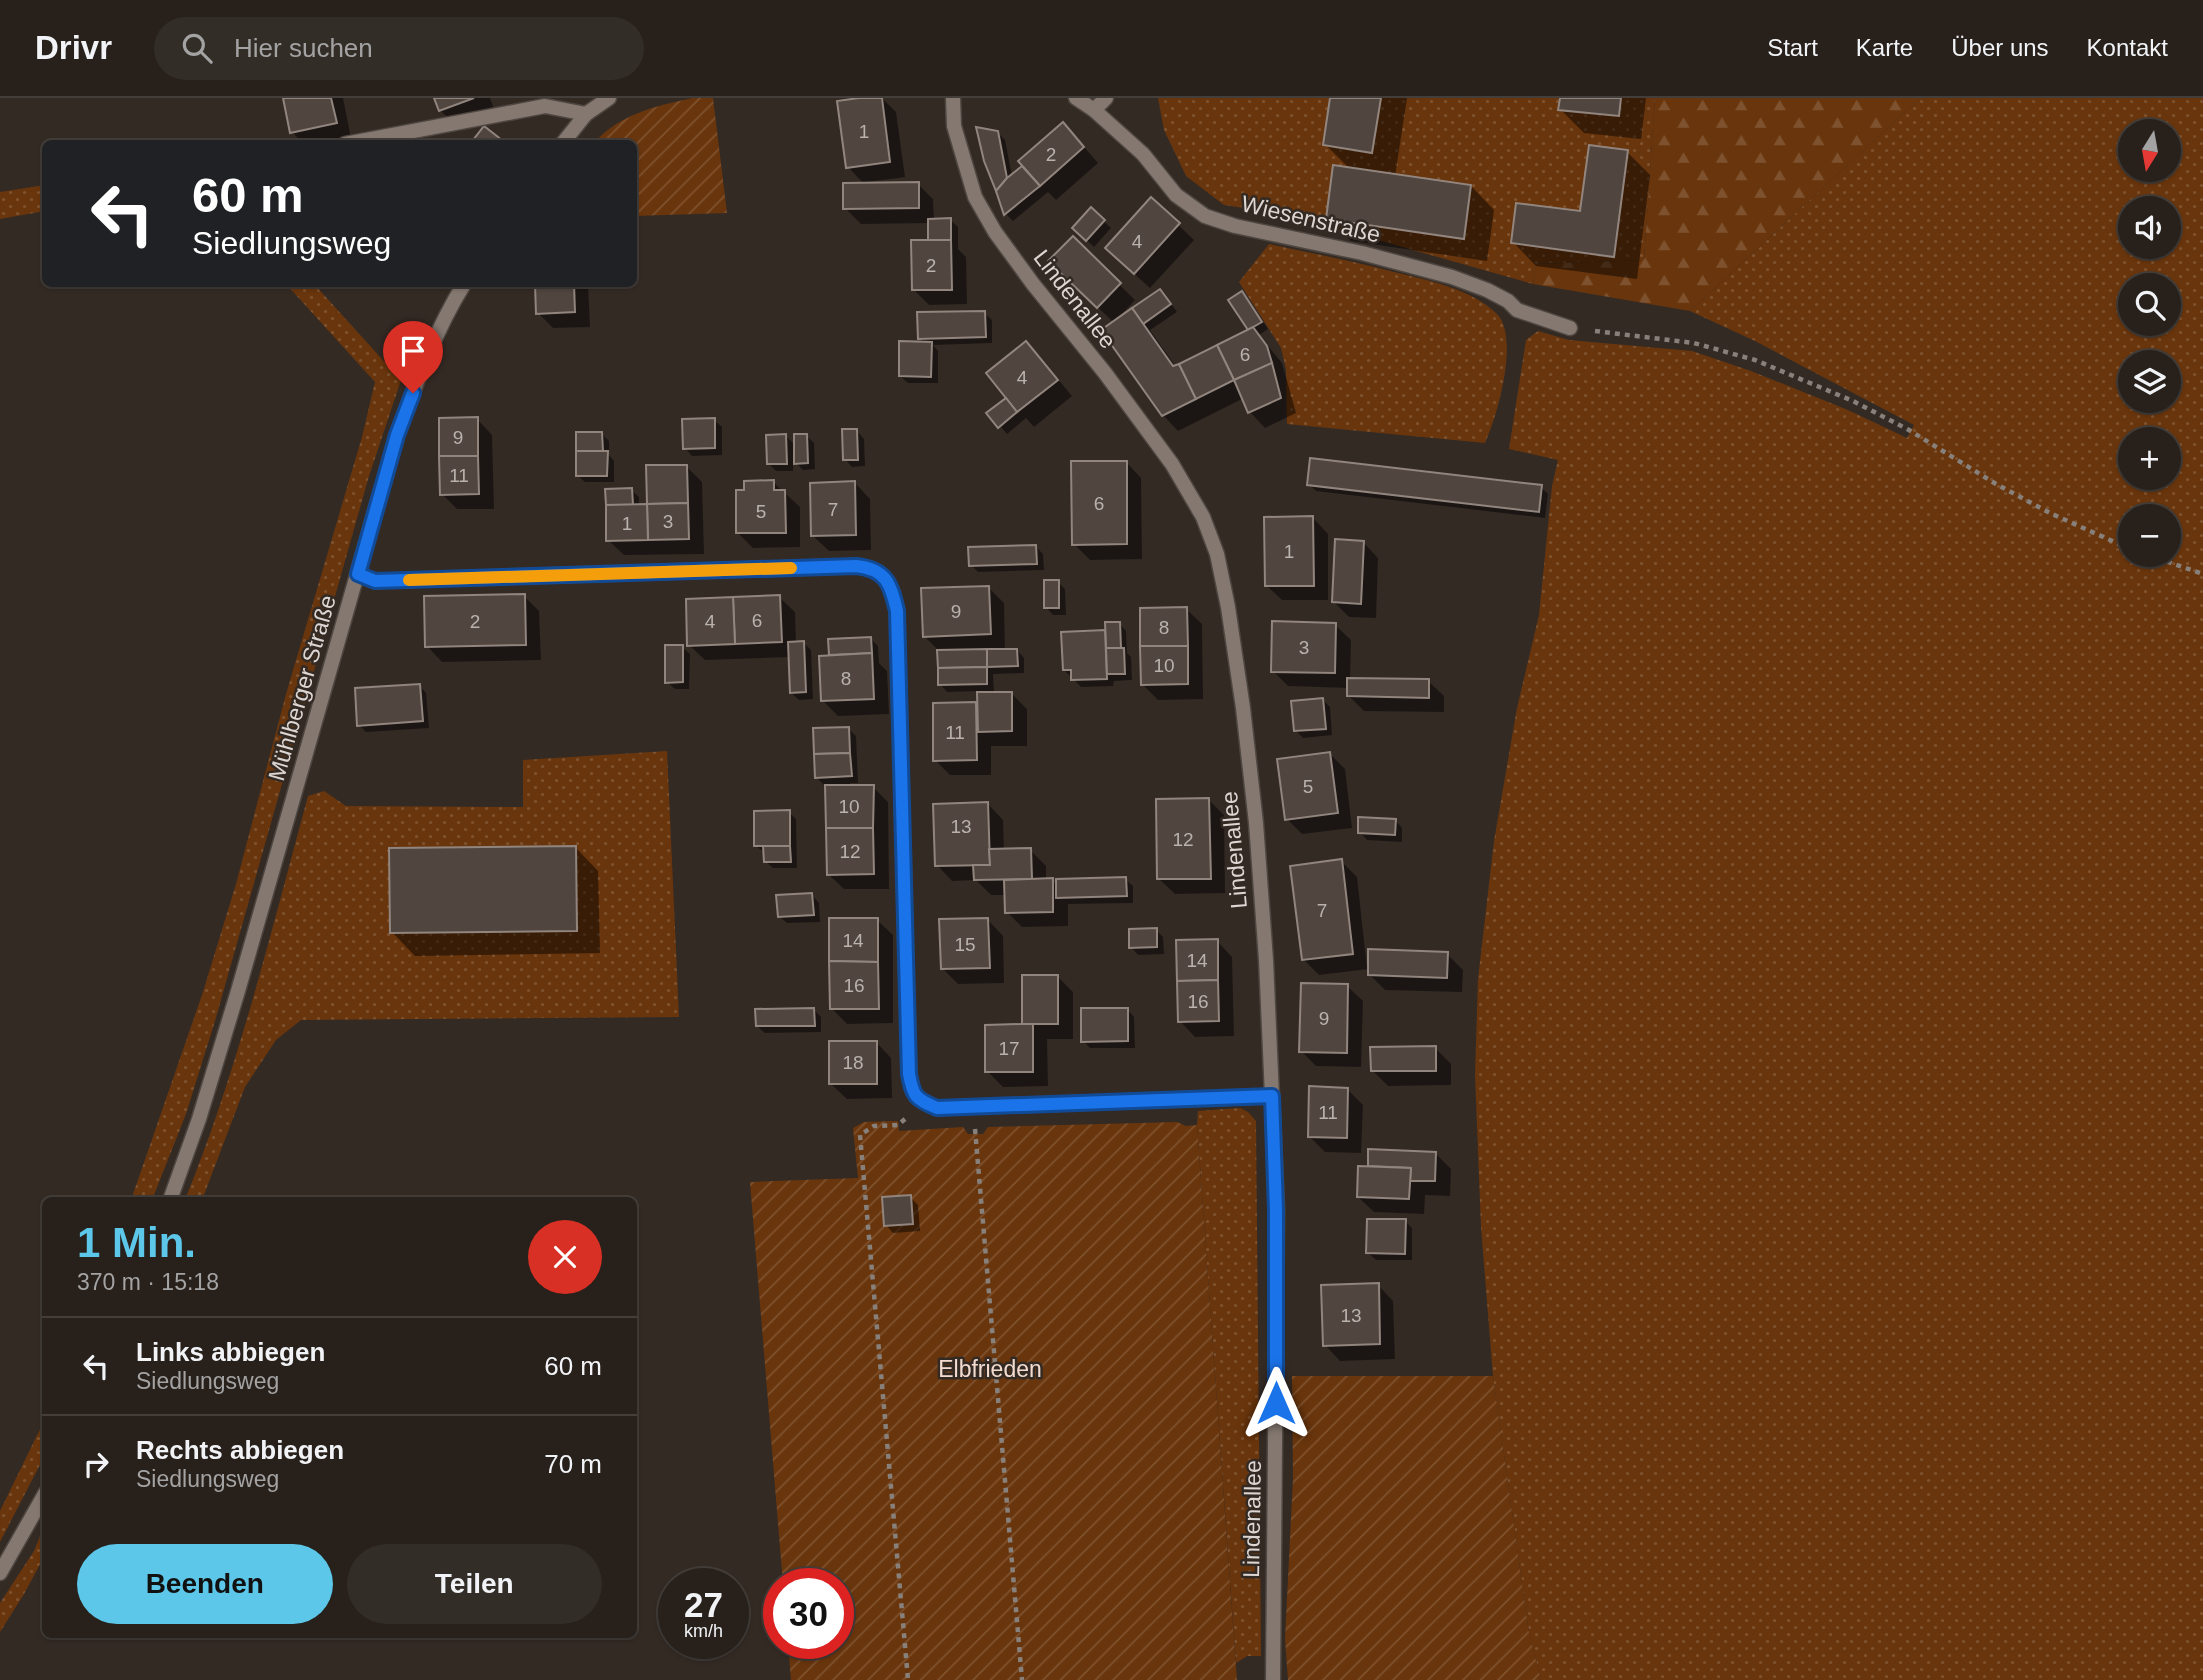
<!DOCTYPE html>
<html lang="de">
<meta charset="utf-8">
<style>
body{margin:0;font-family:Helvetica,sans-serif;background:#332d28;color:#f1f3f6;height:100vh;display:flex;flex-direction:column;font-size:26px;white-space:nowrap}
*{box-sizing:border-box;margin:0}
p{font-size:23px;color:#a4a3a3}
.icon{flex:none;width:38px;height:38px;fill:none;stroke:currentColor;stroke-width:2;stroke-linecap:round;stroke-linejoin:round}
.map{position:relative;flex:1;overflow:hidden}
.side{position:absolute;left:42px;top:1099px;width:595px;height:441px;display:flex;flex-direction:column;background:#27201b;border-radius:10px;box-shadow:0 2px 5px #0004,0 0 0 2px #433e3a}
.side>*{flex:none}
.banner{position:absolute;left:42px;top:42px;width:595px;height:147px;border-radius:10px;box-shadow:0 2px 5px #0004,0 0 0 2px #433e3a;background:#202124;color:#fff;overflow:hidden}
.needle{width:46px;rotate:191deg}
.controls{position:absolute;left:2118px;top:21px;display:grid;gap:14px}
.controls a{display:grid;place-items:center;width:63px;height:63px;border-radius:50%;background:#27201b;box-shadow:0 2px 5px #0004,0 0 0 2px #433e3a;font-size:35px}
.speed{position:absolute;left:658px;top:1470px;display:flex;gap:14px;font-size:35px;font-weight:700;text-align:center}
.speed>*{display:grid;place-content:center;width:91px;height:91px;border-radius:50%;background:#27201b;box-shadow:0 2px 5px #0004,0 0 0 2px #433e3a;line-height:1}
.speed small{font-size:18px;font-weight:400}
.speed .limit{border:10px solid #d22;background:#fff;color:#111}
.pin{position:absolute;display:grid;place-items:center;width:60px;height:60px;color:#fff;margin:-72px -30px;border-radius:50% 50% 50% 0;rotate:-45deg;box-shadow:0 0 7px #0007}
.pin .icon{rotate:45deg}
.me{position:absolute;width:77px;margin:-38px;rotate:0deg;stroke-linejoin:round;filter:drop-shadow(0 0 5px #0008)}
.turn{display:flex;align-items:center;gap:24px;height:147px;padding:0 35px;font-size:32px}
.turn .icon{width:91px;height:91px;stroke-width:2.5}
.turn b{display:block;font-size:49px;line-height:60px}
.round{display:grid;place-items:center;flex:none;width:74px;height:74px;border-radius:37px;background:#332d28}
.summary{display:flex;align-items:center;justify-content:space-between;height:119px;padding:0 35px}
h1{font-size:42px;font-weight:700;line-height:52px;color:#5cc7e8}
.primary-button{display:flex;gap:14px;margin-top:auto;padding:14px 35px}
.primary-button a{flex:1;height:80px;border-radius:42px;background:#5cc7e8;color:#111;font-size:28px;font-weight:700;line-height:80px;text-align:center}
.primary-button a+a{background:#332d28;color:#f1f3f6}
ul{padding:0;list-style:none}
li{display:flex;align-items:center;gap:21px;height:98px;padding:0 35px;border-top:2px solid #433e3a}
li div{flex:1}
li b{display:block;font-size:26px}
li em{font-style:normal}
header{display:flex;align-items:center;gap:42px;box-sizing:border-box;height:98px;padding:0 35px;background:#27201b;border-bottom:2px solid #433e3a}
header strong{font-size:33px}
nav{display:flex;gap:38px;margin-inline-start:auto;font-size:24px}
.search{width:490px;height:63px;background:#332d28;display:flex;align-items:center;gap:18px;box-sizing:border-box;padding:0 24px;border-radius:38px;color:#a4a3a3;font-size:26px}
.map>svg:first-child{display:block}
.grass{fill:url(#grass-dots);fill-rule:evenodd}
.forest{fill:url(#forest-firs)}
.garden{fill:url(#garden-furrows)}
.shadow{fill:#0007}
.building{fill:#50453f;stroke:#91857e;stroke-width:2}
.lines{fill:none;stroke-linecap:round;stroke-linejoin:round}
.street-casing{stroke:#4e4640;stroke-width:17}
.path{stroke:#88807b;stroke-width:4.5;stroke-dasharray:5 5;stroke-linecap:butt}
.street{stroke:#847870;stroke-width:14}
.route-casing{stroke:#114b97;stroke-width:18}
.route{stroke:#1a73e8;stroke-width:12}
.slow{stroke:#f59e0b;stroke-width:12}
.labels{text-anchor:middle;dominant-baseline:central;stroke-width:5;stroke-linejoin:round;paint-order:stroke}
.number-label{font-size:19px;fill:#bab2ad}
.street-label{font-size:23px;fill:#ddd6d2;stroke:#342a24}
.park-label{font-size:23px;fill:#f3dccf;stroke:#342a24}
</style>
<header>
<strong>Drivr</strong>
<div class="search"><svg class="icon" aria-label="search" viewBox="0 0 24 24"><circle cx="10" cy="10" r="6"/><path d="M15 15l6 6"/></svg>Hier suchen</div>
<nav><a>Start</a><a>Karte</a><a>Über uns</a><a>Kontakt</a></nav>
</header>
<div class="map">
<svg width="2203" height="1582" viewBox="0 0 2203 1582">
<defs>
<pattern id="grass-dots" width="8" height="8" patternUnits="userSpaceOnUse" patternTransform="scale(1.75)"><rect width="8" height="8" fill="#69350c"/><path d="M2 2h.1M6 6h.1" fill="none" stroke="#7e522e" stroke-width="1.8" stroke-linecap="round"/></pattern>
<pattern id="forest-firs" width="22" height="20" patternUnits="userSpaceOnUse" patternTransform="scale(1.75)"><rect width="22" height="20" fill="#69350c"/><path d="M5 1l3.5 6h-7zM16 11l3.5 6h-7z" fill="#7e522e"/></pattern>
<pattern id="garden-furrows" width="10" height="10" patternUnits="userSpaceOnUse" patternTransform="scale(1.75)"><rect width="10" height="10" fill="#69350c"/><path d="M-1 1l2-2M0 10L10 0M9 11l2-2" fill="none" stroke="#7e522e"/></pattern>
</defs>
<rect width="100%" height="100%" fill="#342a24"/>
<g class="grass">
<path d="M1158,0H1655L1644,162L1536,166L1533,186L1286,116L1224,107L1186,78L1164,32Z"/>
<path d="M1920,0H2203V1582H1541L1529,1535L1493,1278L1481,1129L1475,977L1478,881L1494,743L1517,610L1539,517L1552,388L1558,362L1509,351L1526,242L1538,233L1569,242L1692,253L1751,273L1848,312L1907,340L1914,327L1755,243L1690,213ZM2130,33H2168V72H2130ZM2130,110H2168V149H2130ZM2130,187H2168V226H2130ZM2130,264H2168V303H2130ZM2130,341H2168V380H2130ZM2130,418H2168V457H2130Z"/>
<path d="M45,87V113L0,121V94Z"/>
<path d="M1269,146C1311,155 1353,163 1394,174C1427,182 1472,191 1497,216C1520,240 1497,319 1485,345L1287,326L1286,271L1281,250L1239,184Z"/>
<path d="M286,186H314L401,282L369,378L215,923L186,1016L152,1102H131L203,894L236,786L286,596L362,339L375,284Z"/>
<path d="M667,653L679,919L301,922L276,942L245,989L202,1102H185C238,971 271,834 308,698L324,693L346,708L523,709V662Z"/>
<path d="M1240,1010L1248,1014L1256,1023L1261,1558H1247L1236,1565L1197,1027L1198,1013Z"/>
<path d="M45,1321V1357L0,1444V1413Z"/>
<path d="M45,1426V1457L24,1496L0,1534V1505L34,1453Z"/>
</g>
<path class="forest" d="M1655,0H1920L1690,213L1533,186L1536,166L1644,162Z"/>
<g class="garden">
<path d="M693,0H713L727,115L634,118V46L594,45C620,16 655,8 693,0Z"/>
<path d="M898,1023L899,1033L963,1029L968,1036H983L988,1029L1177,1024L1186,1028L1197,1027L1237,1582H791L788,1545H838V1486H783L750,1084L858,1080L853,1030L864,1024Z"/>
<path d="M1292,1278H1493L1529,1535L1541,1582H1288L1285,1541L1293,1380Z"/>
</g>
<g class="shadow">
<path d="M285,0H343L351,40L326,46H304L292,34Z"/>
<path d="M436,0H490L495,13L456,28L440,12Z"/>
<path d="M872,0H882L896,14L905,79L867,84V87L918,86L933,101L934,122H950L958,129V151L966,159L967,206L929,207L913,191L932,143L930,125L861,126L845,110L865,87L848,69Z"/>
<path d="M1332,0H1407L1395,78L1471,88L1494,112L1487,163L1351,143L1327,120L1350,71L1325,46Z"/>
<path d="M1561,0H1646L1641,41L1584,35L1560,11Z"/>
<path d="M997,34L1005,42L1012,78L1031,79L1078,42L1098,65L1056,102L1048,94L1013,123L1006,116L986,62Z"/>
<path d="M1627,54L1650,77L1637,181L1536,168L1513,144L1582,115Z"/>
<path d="M1151,101L1194,142L1150,190L1122,165Z"/>
<path d="M1091,112L1111,130L1094,149L1081,137Z"/>
<path d="M1073,141L1135,202L1117,221L1160,193L1167,200L1177,214L1150,232L1176,269L1250,232L1242,196L1249,203L1268,231L1259,237L1282,265L1296,315L1265,330L1250,314L1244,300L1178,333L1163,317L1114,225L1051,163Z"/>
<path d="M536,186H588L590,229L553,230L538,215Z"/>
<path d="M984,215L992,222V245L933,247L938,253V285H908L900,278L924,245L919,240Z"/>
<path d="M1026,245L1041,261L1072,298L1034,329L1026,320L1007,336L989,315L1005,302Z"/>
<path d="M477,321L492,337L494,411H457L442,396Z"/>
<path d="M714,322L722,329V357L692,358L685,350Z"/>
<path d="M857,333L864,341L865,368L852,369L845,361Z"/>
<path d="M602,336L609,343V357L614,363V384H585L577,377Z"/>
<path d="M786,338L796,348L807,338L814,345L815,371L803,372L793,362V373H776L769,366Z"/>
<path d="M1126,364L1141,380L1142,461L1090,462L1074,446Z"/>
<path d="M686,368L702,384L704,456L624,457L608,442L631,392L639,399V408H649Z"/>
<path d="M773,384L800,409V449L753,450L738,435Z"/>
<path d="M855,385L870,401L871,452L829,453L813,438Z"/>
<path d="M1309,386L1541,389L1548,396L1545,420L1316,393Z"/>
<path d="M1313,420L1328,436V502H1282L1266,487Z"/>
<path d="M1363,444L1378,460L1376,520L1349,519L1334,504Z"/>
<path d="M1036,449L1043,456L1044,472L978,474L971,467Z"/>
<path d="M1058,484L1065,491L1066,517H1053L1046,509Z"/>
<path d="M989,490L1004,505L1005,553L1017,552L1024,560V575L993,576L994,596L1011,595L1027,611V648H991V677H950L935,662L934,607L979,606V593L947,594L940,586L939,553L925,539Z"/>
<path d="M524,498L539,513L541,562L442,564L427,548Z"/>
<path d="M779,499L795,514L796,545H804L811,552L813,601L799,602L791,595L790,559L705,562L689,547Z"/>
<path d="M1186,511L1202,526L1203,601L1158,602L1142,586Z"/>
<path d="M1119,525L1126,533L1127,555L1131,559L1132,582L1114,583L1113,588L1081,589L1064,572L1063,536L1107,534Z"/>
<path d="M1335,527L1351,542L1350,582L1428,583L1444,598V614L1364,613L1349,598V590L1288,588L1273,573Z"/>
<path d="M871,541L878,548L879,565L887,573L889,616L838,618L822,602L833,559L831,556Z"/>
<path d="M682,549L690,556L689,591H675L667,584Z"/>
<path d="M419,587L426,595L429,630L366,634L359,627Z"/>
<path d="M1323,602L1330,609L1332,637L1303,640L1295,632Z"/>
<path d="M849,631L856,638L858,685H850V689H873L888,704L889,791H844L828,776L827,686L824,687L816,679Z"/>
<path d="M1330,656L1345,671L1352,730L1302,736L1287,721Z"/>
<path d="M1208,701L1224,717L1225,795L1175,796L1159,781Z"/>
<path d="M988,706L1003,722L1004,753L1030,752L1046,768V782H1052L1058,788L1125,781L1133,788V805L1068,806V828L1022,829L1007,814L1006,797H991L976,782L952,783L937,767Z"/>
<path d="M789,714L796,721L797,770H773L765,763V755L756,748Z"/>
<path d="M1395,722L1402,730V744L1367,742L1360,734Z"/>
<path d="M575,749L598,773L600,855L415,858L392,834Z"/>
<path d="M1341,763L1357,779L1367,870L1447,856L1463,872L1462,894L1385,892L1369,876V871L1319,877L1304,862Z"/>
<path d="M812,797L819,805L820,824L787,825L779,818Z"/>
<path d="M877,822L893,837V925L847,926L831,910Z"/>
<path d="M988,822L1003,838L1004,885L958,886L942,870Z"/>
<path d="M1156,832L1163,839L1164,856L1138,857L1131,849Z"/>
<path d="M1217,843L1232,859L1234,938L1195,939L1180,923Z"/>
<path d="M1057,878L1073,894V941H1047L1048,988L1003,989L987,973L1024,928Z"/>
<path d="M1347,888L1363,903L1361,969L1316,968L1301,953Z"/>
<path d="M1127,911L1134,919L1135,950H1090L1083,943Z"/>
<path d="M814,912L821,919V934L765,935L757,928Z"/>
<path d="M876,944L891,960L892,1000L847,1001L831,986Z"/>
<path d="M1435,950L1451,966V987L1388,988L1372,972Z"/>
<path d="M1347,991L1363,1007L1361,1055L1325,1054L1309,1038Z"/>
<path d="M1370,1053L1435,1055L1451,1071L1450,1098L1425,1097L1424,1116L1374,1114L1358,1099L1369,1070Z"/>
<path d="M910,1099L918,1107L920,1133L893,1135L886,1127Z"/>
<path d="M1405,1123L1412,1130V1162H1376L1368,1155Z"/>
<path d="M1378,1187L1393,1203L1395,1261L1340,1263L1325,1247Z"/>
</g>
<g class="building">
<path d="M283,0H331L337,25L290,35Z"/>
<path d="M434,0H474L439,13Z"/>
<path d="M859,0H882L890,64L846,70L837,3Z"/>
<path d="M1330,0H1381L1372,55L1323,47Z"/>
<path d="M1560,0H1621L1619,18L1558,12Z"/>
<path d="M1063,24L1084,49L1040,88L1018,63Z"/>
<path d="M484,28L507,46H470Z"/>
<path d="M976,29L998,33L1007,80L996,93L984,63Z"/>
<path d="M1589,47L1628,52L1614,159L1511,145L1516,105L1580,113Z"/>
<path d="M1333,67L1471,87L1464,141L1326,121Z"/>
<path d="M1022,68L1040,88L1004,117L996,93L1007,80Z"/>
<path d="M919,84V110L843,111V85Z"/>
<path d="M1151,99L1180,125L1134,176L1105,150Z"/>
<path d="M1091,109L1105,122L1086,143L1072,130Z"/>
<path d="M951,120V142H928V121Z"/>
<path d="M1073,138L1121,185L1097,210L1048,163Z"/>
<path d="M911,142H951L952,192H912Z"/>
<path d="M535,186H574L575,214L536,216Z"/>
<path d="M1160,191L1171,206L1143,226L1132,210Z"/>
<path d="M1242,193L1262,224L1248,232L1228,202Z"/>
<path d="M1132,210L1173,268L1179,266L1196,301L1162,318L1101,232Z"/>
<path d="M985,213L986,239L918,241L917,214Z"/>
<path d="M1253,229L1267,248L1272,265L1234,282L1217,247Z"/>
<path d="M899,243L932,244L931,279L899,278Z"/>
<path d="M1026,243L1058,282L1017,314L986,275Z"/>
<path d="M1217,247L1234,282L1196,301L1179,266Z"/>
<path d="M1272,265L1281,300L1248,315L1234,282Z"/>
<path d="M1006,300L1017,314L998,330L986,315Z"/>
<path d="M478,319V358H439V320Z"/>
<path d="M715,320V350L683,351L682,321Z"/>
<path d="M842,331H857L858,362H843Z"/>
<path d="M576,334H602L603,353H576Z"/>
<path d="M786,336L787,366H767L766,337Z"/>
<path d="M794,336H807L808,365L794,366Z"/>
<path d="M576,353H608L607,378H576Z"/>
<path d="M439,358H478L479,396L440,397Z"/>
<path d="M1310,360L1542,387L1539,414L1307,387Z"/>
<path d="M1071,363H1127V446L1072,447Z"/>
<path d="M646,367H687L688,405L647,406Z"/>
<path d="M774,382V392H785L786,435H736V392H744V383Z"/>
<path d="M855,383L856,437L811,438L810,385Z"/>
<path d="M632,390L633,407H606L605,391Z"/>
<path d="M688,405L689,441L648,442L647,406Z"/>
<path d="M647,406L648,442L606,443V407Z"/>
<path d="M1313,418L1314,488H1265L1264,419Z"/>
<path d="M1335,441L1364,443L1361,506L1332,504Z"/>
<path d="M1036,447L1037,466L969,468L968,449Z"/>
<rect x="1044" y="482" width="15" height="28"/>
<path d="M989,488L991,536L923,539L921,490Z"/>
<path d="M525,496L526,547L425,549L424,498Z"/>
<path d="M780,497L782,544L735,546L733,499Z"/>
<path d="M733,499L735,546L687,548L686,501Z"/>
<path d="M1187,509L1188,548H1140V510Z"/>
<path d="M1272,523L1336,525L1335,575L1271,574Z"/>
<path d="M1105,524H1120L1121,550H1106Z"/>
<path d="M1105,532L1107,581L1071,582V572H1063L1061,534Z"/>
<path d="M871,539L872,555L829,557L828,541Z"/>
<path d="M804,543L806,594L790,595L788,544Z"/>
<path d="M665,547H683V584L665,585Z"/>
<path d="M1140,548H1188V586L1141,587Z"/>
<path d="M1106,550H1124L1125,576H1107Z"/>
<path d="M987,551H1017L1018,568L987,569Z"/>
<path d="M987,551V569L938,570L937,552Z"/>
<path d="M872,555L874,601L821,603L819,558Z"/>
<path d="M987,569V586L938,587V570Z"/>
<path d="M1347,580L1429,581V600L1347,598Z"/>
<path d="M420,586L423,623L357,628L355,590Z"/>
<path d="M977,594H1012V633L978,634Z"/>
<path d="M1323,600L1326,631L1294,633L1291,603Z"/>
<path d="M976,604L977,662L933,663V605Z"/>
<path d="M849,629L850,655L814,656L813,630Z"/>
<path d="M1330,654L1338,715L1285,722L1277,661Z"/>
<path d="M850,655L852,678L815,680L814,656Z"/>
<path d="M825,687H874L873,730H826Z"/>
<path d="M1209,700L1211,781H1157L1156,701Z"/>
<path d="M988,704L990,767L935,768L933,706Z"/>
<path d="M790,712V748H754V713Z"/>
<path d="M1358,719L1396,721L1395,737L1358,735Z"/>
<path d="M826,730H873L874,776L827,777Z"/>
<path d="M576,748L577,833L390,835L389,750Z"/>
<path d="M763,748H790L791,764H764Z"/>
<path d="M1031,750L1032,781L974,782L973,767H990L989,751Z"/>
<path d="M1342,761L1353,856L1302,862L1290,768Z"/>
<path d="M1126,779L1127,798L1056,800V781Z"/>
<path d="M1053,780V814L1005,815L1004,782Z"/>
<path d="M812,795L814,817L778,819L776,797Z"/>
<path d="M829,820H878V864L829,863Z"/>
<path d="M988,820L990,870L941,871L939,821Z"/>
<path d="M1157,830V849L1129,850V831Z"/>
<path d="M1218,841V882L1177,883L1176,842Z"/>
<path d="M1368,851L1448,854L1447,880L1368,877Z"/>
<path d="M829,863L878,864L879,911H830Z"/>
<rect x="1022" y="877" width="36" height="49"/>
<path d="M1218,882L1219,923L1178,924L1177,883Z"/>
<path d="M1301,885L1348,886L1347,955L1299,954Z"/>
<path d="M814,910L815,928H756L755,911Z"/>
<path d="M1081,910H1128V943L1081,944Z"/>
<path d="M1022,926H1033V974H985V927Z"/>
<rect x="829" y="943" width="48" height="43"/>
<path d="M1436,948V973H1371L1370,949Z"/>
<path d="M1309,988L1348,990L1347,1040L1308,1039Z"/>
<path d="M1368,1051L1436,1054L1435,1083H1410L1411,1070L1368,1068Z"/>
<path d="M1358,1068L1411,1070L1409,1101L1357,1099Z"/>
<path d="M911,1097L913,1126L884,1128L882,1099Z"/>
<path d="M1367,1121H1406L1405,1156L1366,1155Z"/>
<path d="M1379,1185L1380,1246L1323,1248L1321,1187Z"/>
</g>
<g class="lines">
<defs>
<g id="street">
<path d="M953,0L954,28L975,99L995,134L1033,186L1105,275L1172,366L1203,419L1217,456L1228,509L1243,610L1256,725L1266,862L1277,1112L1273,1582"/>
<path d="M1076,0L1094,12L1143,56L1176,97L1205,118L1235,128L1362,155L1452,179L1487,192L1508,203L1517,212L1570,230"/>
<path d="M1094,12L1106,0"/>
<path d="M345,46L545,8L586,16"/>
<path d="M562,46L586,16L609,0"/>
<path d="M358,476L375,483L856,468C886,471 891,486 897,513L909,976C913,998 915,1001 937,1010L1272,998"/>
<path d="M170,1102L199,1021L238,893L397,337C416,285 435,233 464,186"/>
<path d="M0,1475L46,1394"/>
</g>
</defs>
<use href="#street" class="street-casing"/>
<g class="path">
<path d="M1595,233L1694,245L1755,262L1853,303L1909,332L1996,386L2050,415L2130,451"/>
<path d="M2148,457L2203,476"/>
<path d="M905,1021L898,1027L874,1028L860,1037L908,1582"/>
<path d="M975,1031L1022,1582"/>
</g>
<use href="#street" class="street"/>
</g>
<g class="lines">
<defs>
<path id="route" d="M413,295L397,337L358,476L375,483L856,468C886,471 891,486 897,513L909,976C913,998 915,1001 937,1010L1272,998L1276,1112V1305"/>
</defs>
<use href="#route" class="route-casing"/>
<use href="#route" class="route"/>
<path class="slow" d="M409,482L791,470"/>
</g>
<g class="labels">
<g class="number-label">
<text x="864" y="33">1</text>
<text x="1051" y="56">2</text>
<text x="1137" y="143">4</text>
<text x="931" y="167">2</text>
<text x="1245" y="256">6</text>
<text x="1022" y="279">4</text>
<text x="458" y="339">9</text>
<text x="459" y="377">11</text>
<text x="1099" y="405">6</text>
<text x="833" y="411">7</text>
<text x="761" y="413">5</text>
<text x="668" y="423">3</text>
<text x="627" y="425">1</text>
<text x="1289" y="453">1</text>
<text x="956" y="513">9</text>
<text x="757" y="522">6</text>
<text x="475" y="523">2</text>
<text x="710" y="523">4</text>
<text x="1164" y="529">8</text>
<text x="1304" y="549">3</text>
<text x="1164" y="567">10</text>
<text x="846" y="580">8</text>
<text x="955" y="634">11</text>
<text x="1308" y="688">5</text>
<text x="849" y="708">10</text>
<text x="961" y="728">13</text>
<text x="1183" y="741">12</text>
<text x="850" y="753">12</text>
<text x="1322" y="812">7</text>
<text x="853" y="842">14</text>
<text x="965" y="846">15</text>
<text x="1197" y="862">14</text>
<text x="854" y="887">16</text>
<text x="1198" y="903">16</text>
<text x="1324" y="920">9</text>
<text x="1009" y="950">17</text>
<text x="853" y="964">18</text>
<text x="1328" y="1014">11</text>
<text x="1351" y="1217">13</text>
</g>
<g class="street-label">
<text transform="translate(1311 121) rotate(13)">Wiesenstraße</text>
<text transform="translate(1075 201) rotate(52)">Lindenallee</text>
<text transform="translate(302 590) rotate(-74)">Mühlberger Straße</text>
<text transform="translate(1234 752) rotate(-95)">Lindenallee</text>
<text transform="translate(1252 1421) rotate(-89)">Lindenallee</text>
</g>
<g class="park-label">
<text x="990" y="1271">Elbfrieden</text>
</g>
</g>
</svg>
<div class="controls">
<a><svg class="needle" viewBox="-14 -14 28 28"><path d="M0-13l5 13h-10z" fill="#e53935"/><path d="M0 13l5-13h-10z" fill="#a4a3a3"/></svg></a>
<a><svg class="icon" aria-label="sound" viewBox="0 0 24 24"><path d="M4 9h4l5-4v14l-5-4H4zM17 9q2 3 0 6"/></svg></a>
<a><svg class="icon" aria-label="search" viewBox="0 0 24 24"><circle cx="10" cy="10" r="6"/><path d="M15 15l6 6"/></svg></a>
<a><svg class="icon" aria-label="layers" viewBox="0 0 24 24"><path d="M12 4l9 5-9 5-9-5zM3 14l9 5 9-5"/></svg></a>
<a>+</a>
<a>−</a>
</div>
<div class="speed"><div>27<small>km/h</small></div><div class="limit">30</div></div>
<div class="pin" style="left:413px;top:295px;background:#d93025"><svg class="icon" aria-label="arrive" viewBox="0 0 24 24"><path d="M6 21V4h12l-3 4 3 4H6"/></svg></div>
<svg class="me" style="left:1276px;top:1305px" viewBox="-20 -20 40 40"><path d="M0-17L14 15 0 8-14 15z" fill="#1a73e8" stroke="#fff" stroke-width="4"/></svg>
<div class="banner">
<div class="turn"><svg class="icon" aria-label="left" viewBox="0 0 24 24"><path d="M17 20v-9H6M10 6l-5 5 5 5"/></svg><div><b>60 m</b>Siedlungsweg</div></div>
</div>
<section class="side">
<div class="summary"><div><h1>1 Min.</h1><p>370 m · 15:18</p></div><a class="round" style="background:#d93025;color:#fff"><svg class="icon" aria-label="close" viewBox="0 0 24 24"><path d="M6 6l12 12M18 6L6 18"/></svg></a></div>
<ul>
<li><svg class="icon" aria-label="left" viewBox="0 0 24 24"><path d="M17 20v-9H6M10 6l-5 5 5 5"/></svg><div><b>Links abbiegen</b><p>Siedlungsweg</p></div><em>60 m</em></li>
<li><svg class="icon" aria-label="right" viewBox="0 0 24 24"><path d="M7 20v-9h11M14 6l5 5-5 5"/></svg><div><b>Rechts abbiegen</b><p>Siedlungsweg</p></div><em>70 m</em></li>
</ul>
<div class="primary-button"><a>Beenden</a><a>Teilen</a></div>
</section>
</div>
